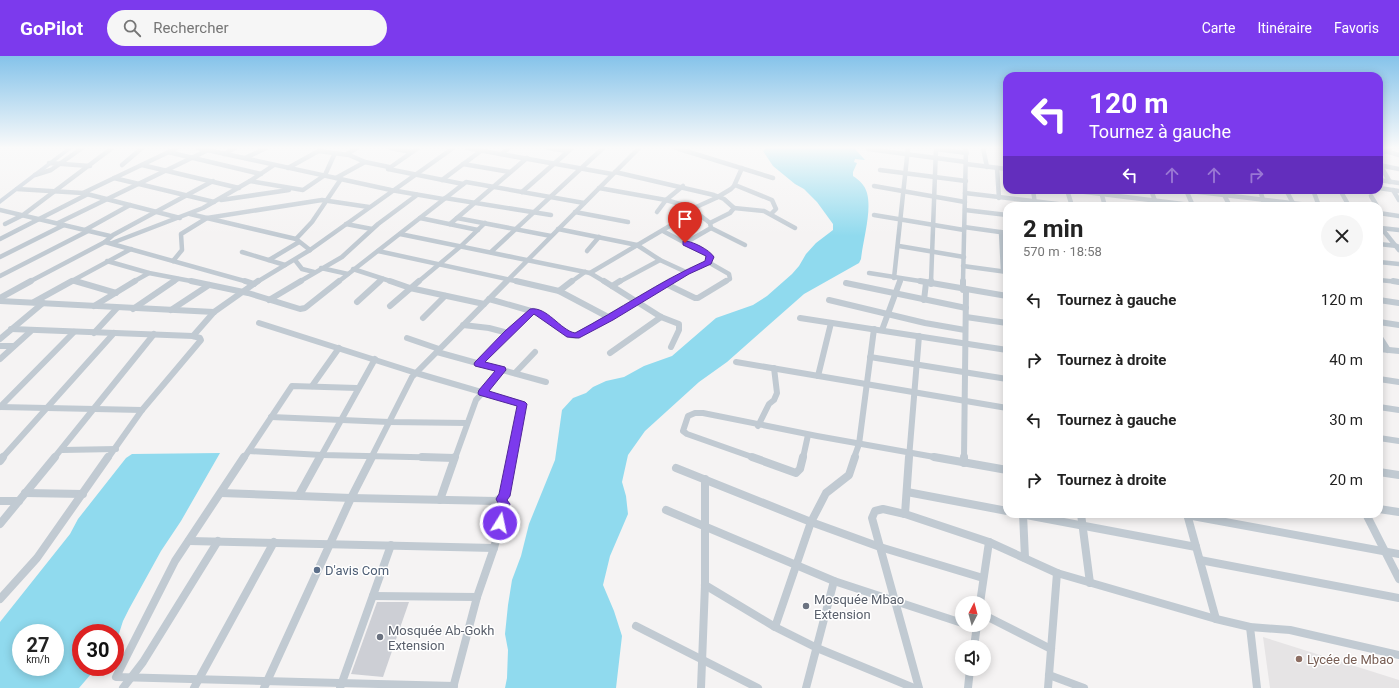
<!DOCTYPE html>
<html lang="fr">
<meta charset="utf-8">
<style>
body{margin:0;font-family:Roboto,sans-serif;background:#f6f6f6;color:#222;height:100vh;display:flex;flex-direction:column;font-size:15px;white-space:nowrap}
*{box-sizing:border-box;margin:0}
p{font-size:13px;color:#767676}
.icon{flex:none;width:22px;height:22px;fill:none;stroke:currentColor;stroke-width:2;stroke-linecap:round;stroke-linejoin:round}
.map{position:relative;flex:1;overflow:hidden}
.drawer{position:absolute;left:1003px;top:146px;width:380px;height:316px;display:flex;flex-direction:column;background:#fff;border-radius:12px;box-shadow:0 2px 10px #0003}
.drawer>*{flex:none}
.top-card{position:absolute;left:1003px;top:16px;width:380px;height:122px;border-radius:12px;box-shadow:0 2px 10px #0003;background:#7c3aed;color:#fff;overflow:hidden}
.needle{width:26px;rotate:6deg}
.tools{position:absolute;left:955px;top:540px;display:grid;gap:8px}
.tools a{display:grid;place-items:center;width:36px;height:36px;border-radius:50%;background:#fff;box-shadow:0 2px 10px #0003;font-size:20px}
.speed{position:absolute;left:12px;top:568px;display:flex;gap:8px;font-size:20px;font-weight:700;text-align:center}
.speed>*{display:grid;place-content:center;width:52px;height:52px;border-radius:50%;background:#fff;box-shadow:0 2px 10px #0003;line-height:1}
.speed small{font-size:10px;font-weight:400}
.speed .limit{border:6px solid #d22;background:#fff;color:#111}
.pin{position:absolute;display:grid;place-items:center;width:34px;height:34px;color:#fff;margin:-41px -17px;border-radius:50% 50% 50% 0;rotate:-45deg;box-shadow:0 0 4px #0007}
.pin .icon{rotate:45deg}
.me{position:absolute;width:44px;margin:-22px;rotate:10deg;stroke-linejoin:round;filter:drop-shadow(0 0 3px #0008)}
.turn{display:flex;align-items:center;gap:14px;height:84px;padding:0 20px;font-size:18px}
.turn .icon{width:52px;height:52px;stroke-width:2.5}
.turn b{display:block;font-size:28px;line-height:34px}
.lanes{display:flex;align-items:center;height:38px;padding:0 20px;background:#0003;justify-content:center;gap:20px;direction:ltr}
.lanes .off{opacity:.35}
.round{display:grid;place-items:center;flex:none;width:42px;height:42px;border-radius:21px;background:#f6f6f6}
.headline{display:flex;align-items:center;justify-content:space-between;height:68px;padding:0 20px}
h1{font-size:24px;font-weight:700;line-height:30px}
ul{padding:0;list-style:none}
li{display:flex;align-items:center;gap:12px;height:60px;padding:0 20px}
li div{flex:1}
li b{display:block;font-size:15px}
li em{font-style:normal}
header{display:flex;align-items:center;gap:24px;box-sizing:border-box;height:56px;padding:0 20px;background:#7c3aed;color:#fff}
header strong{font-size:19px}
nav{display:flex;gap:22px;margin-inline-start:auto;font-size:14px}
.search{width:280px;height:36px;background:#f6f6f6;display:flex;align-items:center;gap:10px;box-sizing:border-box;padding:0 14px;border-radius:22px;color:#767676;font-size:15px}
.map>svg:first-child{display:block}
.education{fill:#e6e4e5}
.water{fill:#90daee;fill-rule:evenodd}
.building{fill:#cdcfd5}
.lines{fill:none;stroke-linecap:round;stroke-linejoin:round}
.street-far2{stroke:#c1cad2;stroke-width:4.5}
.street-far1{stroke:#c1cad2;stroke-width:6}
.street{stroke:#c1cad2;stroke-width:8}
.secondary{fill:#c1cbd6;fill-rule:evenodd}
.route{fill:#7c3aed;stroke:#51269a}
.service-dot{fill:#5c6f8a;stroke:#fff;stroke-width:1.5}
.worship-dot{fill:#6b7280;stroke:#fff;stroke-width:1.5}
.education-dot{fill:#8d6e63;stroke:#fff;stroke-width:1.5}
.labels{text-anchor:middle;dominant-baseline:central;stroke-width:3;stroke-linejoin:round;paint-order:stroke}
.near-service-label{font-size:13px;fill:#4e5e75;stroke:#fff;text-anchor:start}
.near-worship-label{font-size:13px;fill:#5b616d;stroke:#fff;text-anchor:start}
.near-education-label{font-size:13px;fill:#785e54;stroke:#fff;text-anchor:start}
</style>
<header>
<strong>GoPilot</strong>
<div class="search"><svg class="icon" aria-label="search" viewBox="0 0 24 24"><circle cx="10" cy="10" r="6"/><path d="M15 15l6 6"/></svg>Rechercher</div>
<nav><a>Carte</a><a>Itinéraire</a><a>Favoris</a></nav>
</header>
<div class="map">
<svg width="1399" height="632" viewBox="0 0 1399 632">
<rect width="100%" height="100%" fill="#f5f3f3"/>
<path class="education" d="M1263,581L1399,624V632H1270Z"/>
<g class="water">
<path d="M766,92H854L865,104L855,103L854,106L857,107L853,116V120C859,124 865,129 867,137C872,155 863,184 861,203L859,207L804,238L727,306L699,326L645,375L628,399L622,426L626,440L628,458L610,500L603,529L614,555L622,580L616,632H505L507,622L508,594L505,578L508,549L512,524L521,500L529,468L555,404L562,354L573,342L586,337L593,331L606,325L624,321L644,310L672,300L716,262L753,249L767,240L792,218L799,210L806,198L816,187L833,174V168L817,146L804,133L795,128L773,110L763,95Z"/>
<path d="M220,397L181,465L161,495L129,553L123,565L115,590V577H81V611H97L79,632H0V566L70,478L78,463L126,402L132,398ZM21,577H55V611H21Z"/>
</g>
<path class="building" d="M377,546H409L383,621L351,618Z"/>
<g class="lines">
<g class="street-far2">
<path d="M198,92L391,134L443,143"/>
<path d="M390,92L411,96"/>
<path d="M467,92L612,118"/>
<path d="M548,92L568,95"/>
<path d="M676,92L773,122"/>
<path d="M983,92L987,111"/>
<path d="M868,93L966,106"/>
<path d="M936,93L967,97"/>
<path d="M319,95L349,99L365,106L336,122"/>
<path d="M1386,95L1399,99"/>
<path d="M168,96L261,118"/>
<path d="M1382,97L1391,92"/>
<path d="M224,98L235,92"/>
<path d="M347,98L357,92"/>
<path d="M501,98L509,92"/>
<path d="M245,102L266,92"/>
<path d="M365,106L389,111"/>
<path d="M49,107L90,110"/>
<path d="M463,108L510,116"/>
<path d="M966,108L1007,113"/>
<path d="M122,109L142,92"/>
<path d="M142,109L239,132"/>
<path d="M1379,109L1399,113"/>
<path d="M1380,109L1390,126"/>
<path d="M288,112L322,93"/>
<path d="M997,112L999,142"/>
<path d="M388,113L463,128"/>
<path d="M388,113L418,92"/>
<path d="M880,114L966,125"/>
<path d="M615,116L714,139L724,143L734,152L730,157L710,167"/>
<path d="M35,119L51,114L82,92"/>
<path d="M114,122L214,146"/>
<path d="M442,124L482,94"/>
<path d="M1379,124L1399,127"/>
<path d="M213,125L113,179L105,186L248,226"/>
<path d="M250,125L303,134L325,119L335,97"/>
<path d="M735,129L772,144L776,153L771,158"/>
<path d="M874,130L965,146"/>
<path d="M599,132L666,144L694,152L716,142L731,133L734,130L742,112"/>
<path d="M1379,132L1399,135"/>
<path d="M17,133L83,137L180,162"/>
<path d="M1033,134L1035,148"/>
<path d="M1067,134L1072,150"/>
<path d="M1069,134L1199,150"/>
<path d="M1151,134L1157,150"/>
<path d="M1182,134L1317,150"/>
<path d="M1186,134L1193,150"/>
<path d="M1260,134L1263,144"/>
<path d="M1286,134L1294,149"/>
<path d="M1313,134L1319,150"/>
<path d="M1340,134L1349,150"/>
<path d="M1393,134L1399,144"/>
<path d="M522,136L572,92"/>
<path d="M1101,136L1105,150"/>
<path d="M83,137L177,92"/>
<path d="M965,137L1074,150"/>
<path d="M1224,139L1230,150"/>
<path d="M1371,140L1377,150"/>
<path d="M445,142L551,159"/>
<path d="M221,144L289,134"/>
<path d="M734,152L764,155L795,172"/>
<path d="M0,154L110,180"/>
<path d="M965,154L1007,159"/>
<path d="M575,156L628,166"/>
<path d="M657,156L666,144L683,130"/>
<path d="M1379,157L1399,160"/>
<path d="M190,158L296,183L312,166L341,123"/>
<path d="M874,159L964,174"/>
<path d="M420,162L478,174"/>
<path d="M457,162L551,180"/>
<path d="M58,167L208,94"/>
<path d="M5,168L23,159L112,92"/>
<path d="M346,168L372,173"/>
<path d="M450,168L527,102"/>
<path d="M1379,169L1399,194"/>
<path d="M964,171L1007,177"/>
<path d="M711,172L745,189"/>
<path d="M1381,172L1399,174"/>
<path d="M558,173L637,189L660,204L686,216"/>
<path d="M85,174L130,149"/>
<path d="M663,175L711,201L708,206L668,226"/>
<path d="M1001,176L1003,215"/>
<path d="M400,178L590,217L605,226"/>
<path d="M0,183L88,138"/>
<path d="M296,183L310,194"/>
<path d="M112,187L203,152L250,125L274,109"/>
<path d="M685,187L711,172L710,167L692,153"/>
<path d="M1379,188L1397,190"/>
<path d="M899,190L964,201"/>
<path d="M378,195L520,226"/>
<path d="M587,195L599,181"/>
<path d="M242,196L285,209"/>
<path d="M491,196L603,92"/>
<path d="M0,201L64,169"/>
<path d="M269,204L299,186"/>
<path d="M295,204L302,213L314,216"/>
<path d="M107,205L149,217L196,226"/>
<path d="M173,205L182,194L181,178L207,162L322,144L369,151"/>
<path d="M708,206L729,218L730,223L724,226"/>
<path d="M1379,206L1399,208"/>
<path d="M963,210L1007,216"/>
<path d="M321,212L348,218"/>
<path d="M353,213L393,226"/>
<path d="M590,217L695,155"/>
<path d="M869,217L926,226"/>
<path d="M0,220L88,175"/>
<path d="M894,222L908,92"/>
<path d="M1379,224L1399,226"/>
<path d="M73,225L78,226"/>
<path d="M29,226L105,186"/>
<path d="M70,226L131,193"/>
<path d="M133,226L149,217"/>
<path d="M173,226L178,223"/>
<path d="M257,226L310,194L453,92"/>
<path d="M299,226L342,201L378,168L417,139"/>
<path d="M338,226L466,126L584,147"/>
<path d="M379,226L383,223"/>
<path d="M418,226L461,190L485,167"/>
<path d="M506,226L639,92"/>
<path d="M571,226L585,216"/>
<path d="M619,226L660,204"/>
<path d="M900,226L901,223"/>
<path d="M931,226L936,92"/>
<path d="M963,226L966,92"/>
</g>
<g class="street-far1">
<path d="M75,225L116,237"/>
<path d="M191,225L248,237L300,253L305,252L339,225"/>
<path d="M245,225L254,228"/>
<path d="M390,225L410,232L484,248"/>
<path d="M516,225L559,235L610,262"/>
<path d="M604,225L661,261L679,268V274L671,291"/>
<path d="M920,225L1007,240"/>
<path d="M1393,225L1399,226"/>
<path d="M846,227L966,252"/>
<path d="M666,228L695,242H698L726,225"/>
<path d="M931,228V225"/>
<path d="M612,230L620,225"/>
<path d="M963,234V225"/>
<path d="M559,235L572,225"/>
<path d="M0,242L31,225"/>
<path d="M489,243L538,257L570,279L576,280L670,225"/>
<path d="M269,244L301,225"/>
<path d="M829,244L925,267L965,274"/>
<path d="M924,244L926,227"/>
<path d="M1379,244L1399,247"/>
<path d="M0,245L214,256"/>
<path d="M34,246L72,225"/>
<path d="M357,246L380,225"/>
<path d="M94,250L135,225"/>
<path d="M390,250L419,225"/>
<path d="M133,253L174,225"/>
<path d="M171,254L209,229"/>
<path d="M966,261L1007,267"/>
<path d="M423,262L445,240"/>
<path d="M800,262L1007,294"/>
<path d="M1379,266L1399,269"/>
<path d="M259,267L416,317L522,348L511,402"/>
<path d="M463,269L489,272L508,277"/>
<path d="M11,273L193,280L200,282L201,284L142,354L108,402"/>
<path d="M882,274L900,225"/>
<path d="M94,277L117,252"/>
<path d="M193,280L214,256L258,225"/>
<path d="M1379,280L1388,294"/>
<path d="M407,282L439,293"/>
<path d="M0,283L43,247"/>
<path d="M0,290H13"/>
<path d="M1379,293L1399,295"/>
<path d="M437,296L546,326"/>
<path d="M610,297L661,261"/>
<path d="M870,301L1007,323"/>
<path d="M0,303L31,275"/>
<path d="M736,306L1007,352"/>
<path d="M479,308L508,277L533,255"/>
<path d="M515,317L535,296"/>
<path d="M818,320L831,267"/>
<path d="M1379,323L1399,326"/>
<path d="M312,330L339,292"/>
<path d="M0,351L142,354"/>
<path d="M0,351L74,276"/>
<path d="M1379,351L1399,354"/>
<path d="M271,361L389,366L467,367"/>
<path d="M758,370L769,348L774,344L777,337L774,312"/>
<path d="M1379,382L1399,385"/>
<path d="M62,394L116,393"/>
<path d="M249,395L322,399L454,402"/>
<path d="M2,402L114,277"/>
<path d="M54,402L154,278"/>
<path d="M244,402L292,330L357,332"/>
<path d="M320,402L375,303"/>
<path d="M371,402L412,321L507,225"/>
<path d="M455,402L476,344L502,314"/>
<path d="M755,402L687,378L683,375L688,360L695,357H703L817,380L940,402"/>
<path d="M803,402L808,379"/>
<path d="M854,402L859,388L874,273"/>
<path d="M909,402L919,280"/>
<path d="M964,402L966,234"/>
</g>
<g class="street">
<path d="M244,401L175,505L116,621L454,630"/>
<path d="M422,401L454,402"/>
<path d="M752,401L796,417L800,413L803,401"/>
<path d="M934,401L1007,414"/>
<path d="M0,405L3,401"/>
<path d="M964,407V401"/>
<path d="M676,412L811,466L880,491L983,522"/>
<path d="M1379,416L1399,419"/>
<path d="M907,436L1007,455"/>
<path d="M25,437L83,438"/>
<path d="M221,437L351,442L496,445L504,440L512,401"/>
<path d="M299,439L320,401"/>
<path d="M440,444L455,401"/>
<path d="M0,445H19"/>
<path d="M1379,453L1399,456"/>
<path d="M666,454L834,525L962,567"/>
<path d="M905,458L909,401"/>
<path d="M1021,458L1196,491"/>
<path d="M1023,458L1025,502"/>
<path d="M1081,458L1090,527"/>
<path d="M1187,458L1216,563"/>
<path d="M1366,458L1399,523"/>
<path d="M1187,459L1399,498"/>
<path d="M0,468L55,401"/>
<path d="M189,485L494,492"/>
<path d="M1200,504L1399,542"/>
<path d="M705,529L775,571L817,592L914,632"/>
<path d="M373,540L477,541"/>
<path d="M0,543L37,502L108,401"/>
<path d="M980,547L989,486"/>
<path d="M984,559L1051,593"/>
<path d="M968,569L976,572"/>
<path d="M636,570L758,632"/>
<path d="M775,571L811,466L826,437L849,419L855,401"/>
<path d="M1250,571L1257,632"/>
<path d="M974,591L977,569"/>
<path d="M1049,619L1084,632"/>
<path d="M123,632L143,606L218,485"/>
<path d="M194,632L274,486"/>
<path d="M264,632L351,442L372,401"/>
<path d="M340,632L391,489"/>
<path d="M453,632L477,541L494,492L504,455V448L501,443"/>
<path d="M701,632L705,529V423"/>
<path d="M806,632L834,525"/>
<path d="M919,632L872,462L875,455L883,453L905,458L989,486L1057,517L1216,563L1250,571L1290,574L1399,599"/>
<path d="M968,632L970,613"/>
<path d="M1048,632L1057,517"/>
</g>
<path class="secondary" d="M67,92H73L0,148V143Z"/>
</g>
<linearGradient id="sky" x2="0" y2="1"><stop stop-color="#85c3ea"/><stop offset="0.51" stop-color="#fafafa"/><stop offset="1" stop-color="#fafafa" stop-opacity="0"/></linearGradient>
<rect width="1399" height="180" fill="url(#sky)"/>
<path class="route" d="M683,185C691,184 710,194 714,201L711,208L689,218L613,264L579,282L567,281L534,258L485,306L505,311L506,314L489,335L525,346L527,348L510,440L507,444L510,448L504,470L500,472L496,470L495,467L499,449L496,443L499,438L517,350L479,339L478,337L479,334L495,315L475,310L474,308L475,306L505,275L530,253C547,250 560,274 575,277C619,254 660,225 705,205L706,200L683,189Z"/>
<circle class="service-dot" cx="317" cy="514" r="4"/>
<g class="worship-dot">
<circle cx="806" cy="550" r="4"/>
<circle cx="380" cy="581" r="4"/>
</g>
<circle class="education-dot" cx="1299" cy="603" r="4"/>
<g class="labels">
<g class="near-service-label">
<text x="325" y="514">D'avis Com</text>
</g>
<g class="near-worship-label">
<text x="814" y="543">Mosquée Mbao<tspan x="814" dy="15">Extension</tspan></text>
<text x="388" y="574">Mosquée Ab-Gokh<tspan x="388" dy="15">Extension</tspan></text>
</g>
<g class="near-education-label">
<text x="1307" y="603">Lycée de Mbao</text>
</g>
</g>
</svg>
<div class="tools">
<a><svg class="needle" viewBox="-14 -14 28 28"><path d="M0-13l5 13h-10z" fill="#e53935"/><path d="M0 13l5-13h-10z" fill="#767676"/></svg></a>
<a><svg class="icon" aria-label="sound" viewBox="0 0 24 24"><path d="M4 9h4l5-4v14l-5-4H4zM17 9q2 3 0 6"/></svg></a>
</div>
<div class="speed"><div>27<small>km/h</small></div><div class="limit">30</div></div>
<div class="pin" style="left:685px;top:187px;background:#d93025"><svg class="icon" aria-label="arrive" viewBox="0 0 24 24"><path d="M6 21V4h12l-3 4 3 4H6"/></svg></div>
<svg class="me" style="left:500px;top:467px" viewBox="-20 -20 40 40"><circle r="17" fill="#7c3aed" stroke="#fff" stroke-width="3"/><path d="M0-11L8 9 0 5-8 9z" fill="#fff"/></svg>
<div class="top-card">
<div class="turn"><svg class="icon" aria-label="left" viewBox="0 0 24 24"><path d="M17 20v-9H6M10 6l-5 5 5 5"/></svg><div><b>120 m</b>Tournez à gauche</div></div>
<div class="lanes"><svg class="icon" aria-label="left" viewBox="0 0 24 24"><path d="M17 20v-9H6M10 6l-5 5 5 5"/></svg><svg class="icon off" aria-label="ahead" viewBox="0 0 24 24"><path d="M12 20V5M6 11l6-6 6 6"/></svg><svg class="icon off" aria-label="ahead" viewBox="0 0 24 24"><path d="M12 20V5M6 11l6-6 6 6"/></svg><svg class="icon off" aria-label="right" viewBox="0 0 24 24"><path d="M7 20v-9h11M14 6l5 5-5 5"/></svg></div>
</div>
<section class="drawer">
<div class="headline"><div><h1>2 min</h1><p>570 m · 18:58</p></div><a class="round"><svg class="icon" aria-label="close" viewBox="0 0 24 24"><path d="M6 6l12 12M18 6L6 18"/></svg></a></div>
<ul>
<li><svg class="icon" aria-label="left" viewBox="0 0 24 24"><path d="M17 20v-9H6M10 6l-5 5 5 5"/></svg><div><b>Tournez à gauche</b></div><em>120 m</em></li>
<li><svg class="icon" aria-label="right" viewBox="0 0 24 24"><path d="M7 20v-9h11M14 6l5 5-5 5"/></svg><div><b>Tournez à droite</b></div><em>40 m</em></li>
<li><svg class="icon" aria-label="left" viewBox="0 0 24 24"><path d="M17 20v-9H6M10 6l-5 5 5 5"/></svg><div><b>Tournez à gauche</b></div><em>30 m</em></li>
<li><svg class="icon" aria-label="right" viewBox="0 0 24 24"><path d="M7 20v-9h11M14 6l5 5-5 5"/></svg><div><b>Tournez à droite</b></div><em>20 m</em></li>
</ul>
</section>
</div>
